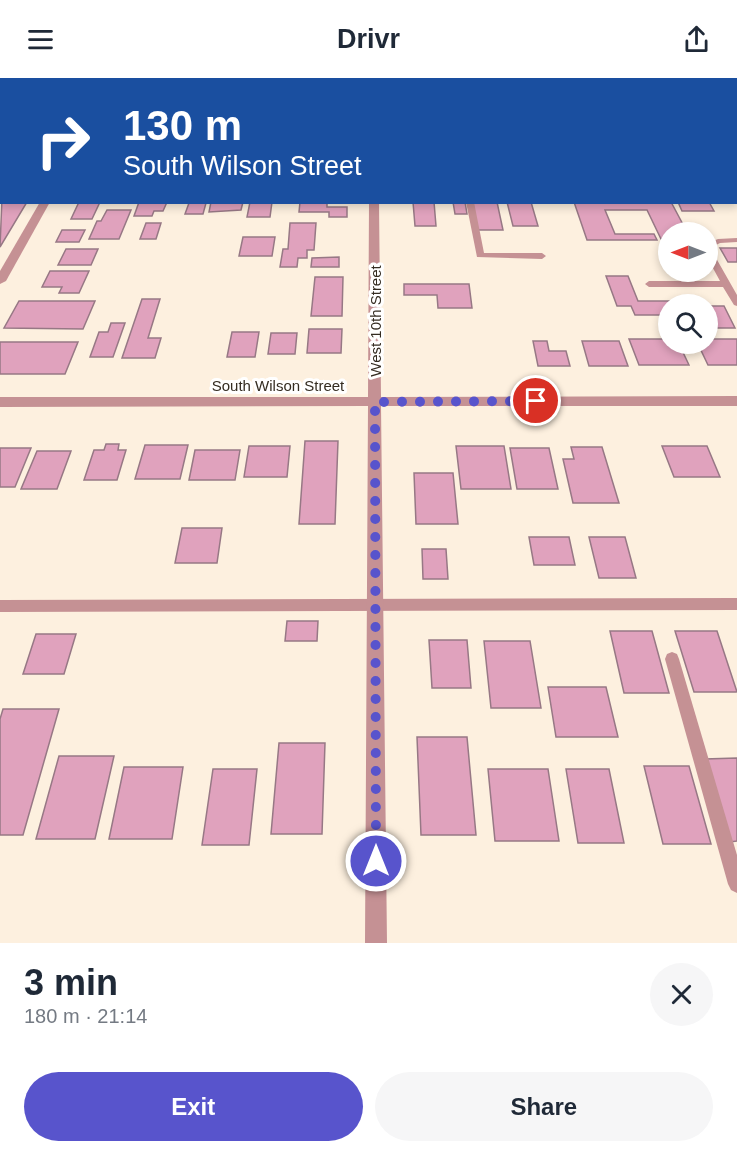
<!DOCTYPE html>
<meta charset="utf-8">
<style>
body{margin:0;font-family:Helvetica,sans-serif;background:#f6f6f7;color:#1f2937;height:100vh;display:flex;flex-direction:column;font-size:22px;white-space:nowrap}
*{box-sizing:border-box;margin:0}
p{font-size:20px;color:#747a83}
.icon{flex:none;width:33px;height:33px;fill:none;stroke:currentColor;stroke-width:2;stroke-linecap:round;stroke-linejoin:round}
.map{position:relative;height:865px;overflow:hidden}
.drawer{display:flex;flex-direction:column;background:#fff;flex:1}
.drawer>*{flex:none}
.guide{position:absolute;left:0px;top:0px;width:738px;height:126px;box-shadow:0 3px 9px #0003;background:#1a4fa0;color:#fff;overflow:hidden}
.needle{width:39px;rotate:270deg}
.controls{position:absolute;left:658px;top:144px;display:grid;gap:12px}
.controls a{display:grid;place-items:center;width:60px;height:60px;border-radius:50%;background:#fff;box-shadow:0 3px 9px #0003;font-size:30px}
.pin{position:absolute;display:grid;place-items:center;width:51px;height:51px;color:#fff;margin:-26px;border:3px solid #fff;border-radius:50%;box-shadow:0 2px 6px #0007}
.me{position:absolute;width:66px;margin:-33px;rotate:0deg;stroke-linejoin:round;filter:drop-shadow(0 0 4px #0008)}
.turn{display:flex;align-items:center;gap:21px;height:126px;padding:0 24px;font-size:27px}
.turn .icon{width:78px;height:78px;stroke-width:2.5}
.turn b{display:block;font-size:42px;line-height:51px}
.round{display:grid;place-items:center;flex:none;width:63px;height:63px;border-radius:32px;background:#f6f6f7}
.head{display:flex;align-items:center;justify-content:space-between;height:102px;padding:0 24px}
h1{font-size:36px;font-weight:700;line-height:45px}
.cta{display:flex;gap:12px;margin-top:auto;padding:12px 24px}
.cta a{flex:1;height:69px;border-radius:36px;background:#5854cc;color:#fff;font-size:24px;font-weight:700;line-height:69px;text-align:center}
.cta a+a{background:#f6f6f7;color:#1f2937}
header{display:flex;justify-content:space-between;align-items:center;height:78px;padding:0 24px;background:#fff;font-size:27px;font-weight:700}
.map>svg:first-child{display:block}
.building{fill:#e0a2bd;stroke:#977885;stroke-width:1.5}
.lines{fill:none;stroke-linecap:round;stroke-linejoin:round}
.lane{fill:#c59194;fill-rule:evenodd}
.street{fill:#c59194;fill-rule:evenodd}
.route{stroke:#5854cc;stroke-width:10;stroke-dasharray:0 18}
.labels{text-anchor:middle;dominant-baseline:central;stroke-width:6;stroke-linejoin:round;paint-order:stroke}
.street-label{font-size:15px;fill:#342c21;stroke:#fff}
</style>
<header><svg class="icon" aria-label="menu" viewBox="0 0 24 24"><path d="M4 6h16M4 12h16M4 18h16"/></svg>Drivr<svg class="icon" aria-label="share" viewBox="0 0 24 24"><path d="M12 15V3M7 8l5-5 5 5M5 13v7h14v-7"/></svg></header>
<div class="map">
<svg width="737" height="865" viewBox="0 0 737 865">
<rect width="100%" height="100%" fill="#fdf0df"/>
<g class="building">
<path d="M2,120V124H27L0,169Z"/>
<path d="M79,124H100L92,141H71Z"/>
<path d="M139,124H167L163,133H154L152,138H134Z"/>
<path d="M211,124H243L241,132L209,134Z"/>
<path d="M250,124H272L270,139H247Z"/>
<path d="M300,124H327V129H347V139H329V134H299Z"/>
<path d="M413,124H434L436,148H415Z"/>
<path d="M453,124H465L467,136H455Z"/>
<path d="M472,124H497L503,152H477Z"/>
<path d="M507,124H531L538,148H513Z"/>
<path d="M574,124H671L687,154H669V161H661L647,132H605L615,156H654L657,162H587Z"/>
<path d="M678,124H709L714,133H682Z"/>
<path d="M189,125H206L203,136H185Z"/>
<path d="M107,132H131L119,161H89L97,143H101Z"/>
<path d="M146,145H161L156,161H140Z"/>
<path d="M290,145H316L314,172H307V180H298L297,189H280L283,171H288Z"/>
<path d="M62,152H85L79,164H56Z"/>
<path d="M243,159H275L272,178H239Z"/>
<path d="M720,170H737V184H728Z"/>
<path d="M66,171H98L91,187H58Z"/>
<path d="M339,179V189H311L312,180Z"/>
<path d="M50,193H89L79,215H59L62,209H42Z"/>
<path d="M606,198H628L638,223H670L672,226H669V237H635L631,228H617Z"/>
<path d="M315,199H343L342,238H311Z"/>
<path d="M404,206H469L472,230H438L437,217H404Z"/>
<path d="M142,221H160L148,260H161L155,280H122Z"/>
<path d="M19,223H95L83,251L4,250Z"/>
<path d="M708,228H724L735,250H708Z"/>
<path d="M111,245H125L113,279H90L99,254H108Z"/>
<path d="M309,251H342L341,275H307Z"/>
<path d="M232,254H259L255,279H227Z"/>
<path d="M271,255H297L295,276H268Z"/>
<path d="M629,261H669V266H679L689,287H639Z"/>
<path d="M708,261H737V287H708L698,266H708Z"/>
<path d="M533,263H547L549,273H566L570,288H538Z"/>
<path d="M582,263H619L628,288H589Z"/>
<path d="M0,264H78L65,296H0Z"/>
<path d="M305,363H338L335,446H299Z"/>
<path d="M106,366H119L118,372H126L117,402H84L94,372H104Z"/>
<path d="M145,367H188L180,401H135Z"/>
<path d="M249,368H290L287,399H244Z"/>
<path d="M456,368H504L511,411H461Z"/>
<path d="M662,368H707L720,399H674Z"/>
<path d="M571,369H602L619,425H573L563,381H574Z"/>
<path d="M0,370H31L15,409H0Z"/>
<path d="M510,370H549L558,411H517Z"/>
<path d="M195,372H240L235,402H189Z"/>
<path d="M37,373H71L57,411H21Z"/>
<path d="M414,395H453L458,446H416Z"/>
<path d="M182,450H222L217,485H175Z"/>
<path d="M529,459H569L575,487H534Z"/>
<path d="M589,459H625L636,500H599Z"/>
<path d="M422,471H446L448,501H423Z"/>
<path d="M287,543H318L317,563H285Z"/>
<path d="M610,553H652L669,615H624Z"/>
<path d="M675,553H717L737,614H694Z"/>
<path d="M36,556H76L64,596H23Z"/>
<path d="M429,562H467L471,610H432Z"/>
<path d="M484,563H530L541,630H491Z"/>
<path d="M548,609H606L618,659H556Z"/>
<path d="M3,631H59L23,757H0V641Z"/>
<path d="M417,659H467L476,757H421Z"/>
<path d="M279,665H325L322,756H271Z"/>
<path d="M59,678H114L95,761H36Z"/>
<path d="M737,680V763L730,764L705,681Z"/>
<path d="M644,688H689L711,766H663Z"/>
<path d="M124,689H183L172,761H109Z"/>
<path d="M213,691H257L249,767H202Z"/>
<path d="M488,691H548L559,763H495Z"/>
<path d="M566,691H609L624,765H578Z"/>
</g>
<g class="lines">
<g class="lane">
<path d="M220,0H226L219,2Z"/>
<path d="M296,0H302L303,2H297Z"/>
<path d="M326,0H332L325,2Z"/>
<path d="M576,0H582L583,2H577Z"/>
<path d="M466,124H474L484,175H542L546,178L542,181L477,179Z"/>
<path d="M737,160V164L720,165L712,169V173L737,217V228L734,227L723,209H649L645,206L649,203H720L708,181V165L718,161Z"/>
<path d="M737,520V532L0,534V522Z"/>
<path d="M672,574L677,576L679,581L737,777V815L731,812L728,806L665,581L667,576Z"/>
</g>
<g class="street">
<rect x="147" y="0" width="8" height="2"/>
<rect x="444" y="0" width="8" height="2"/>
<rect x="0" y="92" width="2" height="6"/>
<rect x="736" y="92" width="1" height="6"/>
<path d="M40,124H50L6,203L0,206V193Z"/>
<path d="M369,124H379L381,319L737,318V328H381L387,865H365L368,328L0,329V319H368Z"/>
</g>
</g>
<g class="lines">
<path class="route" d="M376,783L375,324L536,323"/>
</g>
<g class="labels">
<g class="street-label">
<text transform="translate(375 243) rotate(-90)">West 10th Street</text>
<text x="278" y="307">South Wilson Street</text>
</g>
</g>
</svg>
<div class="controls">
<a><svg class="needle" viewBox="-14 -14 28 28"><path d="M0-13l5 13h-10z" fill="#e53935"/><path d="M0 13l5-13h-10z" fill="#747a83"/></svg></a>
<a><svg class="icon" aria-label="search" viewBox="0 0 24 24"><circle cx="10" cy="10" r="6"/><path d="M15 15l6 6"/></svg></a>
</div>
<div class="pin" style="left:536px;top:323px;background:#d93025"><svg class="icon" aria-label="arrive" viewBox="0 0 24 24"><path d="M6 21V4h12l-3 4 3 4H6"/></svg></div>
<svg class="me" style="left:376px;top:783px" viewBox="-20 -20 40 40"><circle r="17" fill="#5854cc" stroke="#fff" stroke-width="3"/><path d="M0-11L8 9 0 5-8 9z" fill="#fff"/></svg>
<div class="guide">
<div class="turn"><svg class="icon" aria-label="right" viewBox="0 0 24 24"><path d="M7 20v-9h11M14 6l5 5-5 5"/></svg><div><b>130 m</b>South Wilson Street</div></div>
</div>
</div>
<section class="drawer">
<div class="head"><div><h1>3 min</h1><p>180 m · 21:14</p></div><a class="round"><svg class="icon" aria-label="close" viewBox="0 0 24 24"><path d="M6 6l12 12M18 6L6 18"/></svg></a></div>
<div class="cta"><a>Exit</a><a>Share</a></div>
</section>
